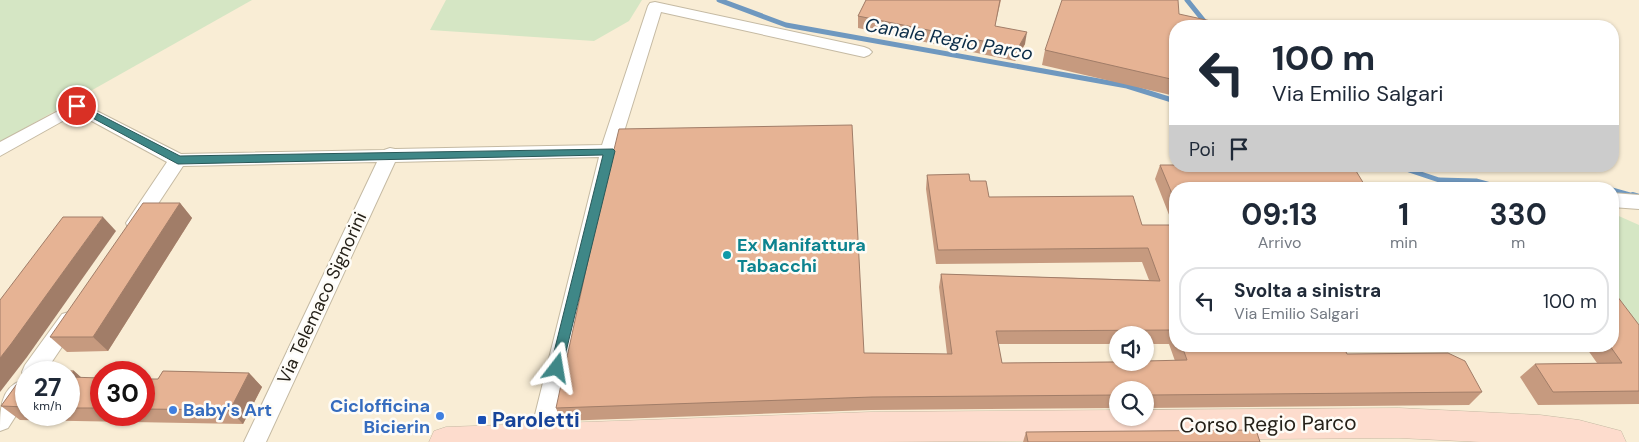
<!DOCTYPE html>
<html lang="it">
<style>
body{margin:0;font-family:"DM Sans",sans-serif;background:#f2f2f3;color:#1f2937;height:100vh;display:flex;flex-direction:column;font-size:19px;white-space:nowrap}
*{box-sizing:border-box;margin:0}
p{font-size:16px;color:#747a83}
.icon{flex:none;width:28px;height:28px;fill:none;stroke:currentColor;stroke-width:2;stroke-linecap:round;stroke-linejoin:round}
.map{position:relative;flex:1;overflow:hidden}
.details{position:absolute;left:1169px;top:182px;width:450px;height:170px;display:flex;flex-direction:column;background:#fff;border-radius:20px;box-shadow:0 1px 4px #0004}
.details>*{flex:none}
.top-card{position:absolute;left:1169px;top:20px;width:450px;height:152px;border-radius:20px;box-shadow:0 1px 4px #0004;background:#fff;color:#1f2937;overflow:hidden}
.tools{position:absolute;left:1109px;top:326px;display:grid;gap:10px}
.tools a{display:grid;place-items:center;width:45px;height:45px;border-radius:50%;background:#fff;box-shadow:0 1px 4px #0004;font-size:25px}
.speed{position:absolute;left:15px;top:361px;display:flex;gap:10px;font-size:25px;font-weight:700;text-align:center}
.speed>*{display:grid;place-content:center;width:65px;height:65px;border-radius:50%;background:#fff;box-shadow:0 1px 4px #0004;line-height:1}
.speed small{font-size:12px;font-weight:400}
.speed .limit{border:8px solid #d22;background:#fff;color:#111}
.pin{position:absolute;display:grid;place-items:center;width:42px;height:42px;color:#fff;margin:-21px;border:2px solid #fff;border-radius:50%;box-shadow:0 1px 5px #0007}
.me{position:absolute;width:55px;margin:-28px;rotate:14deg;stroke-linejoin:round;filter:drop-shadow(0 0 4px #0008)}
.turn{display:flex;align-items:center;gap:18px;height:105px;padding:0 20px;font-size:22px}
.turn .icon{width:65px;height:65px;stroke-width:2.5}
.turn b{display:block;font-size:35px;line-height:42px}
.then{display:flex;align-items:center;height:48px;padding:0 20px;background:#0003;gap:10px;font-size:19px}
.eta{display:flex;justify-content:space-evenly;align-items:center;height:85px;text-align:center}
.eta b{font-size:30px;font-weight:700;line-height:35px}
ul{padding:0;list-style:none}
li{display:flex;align-items:center;gap:15px;height:68px;margin:0 10px 8px;padding:0 10px;border:2px solid #e0e1e3;border-radius:20px}
li div{flex:1}
li b{display:block;font-size:19px}
li em{font-style:normal}
.map>svg:first-child{display:block}
.green{fill:#d5e6c4}
.lines{fill:none;stroke-linecap:round;stroke-linejoin:round}
.stream-far1{stroke:#6f98bf;stroke-width:5}
.stream{stroke:#6f98bf;stroke-width:6}
.street-casing{stroke:#c5baa3;stroke-width:2}
.secondary-casing{stroke:#c5baa3;stroke-width:1}
.street{fill:#fff;fill-rule:evenodd}
.secondary{fill:#fddccd;fill-rule:evenodd}
.wall{fill:#c69a7f;fill-rule:evenodd}
.shaded-wall{fill:#a17d68}
.building{fill:#e6b394;stroke:#a17d68}
.route{fill:#3f8787;stroke:#295858}
.culture-dot{fill:#0f9aa8;stroke:#fefcf7;stroke-width:2}
.shop-dot{fill:#3f7fe0;stroke:#fefcf7;stroke-width:2}
.transit-dot{fill:#1a4fb4;stroke:#fefcf7;stroke-width:2}
.labels{text-anchor:middle;dominant-baseline:central;stroke-width:5;stroke-linejoin:round;paint-order:stroke}
.culture-label{font-size:18px;font-weight:bold;fill:#0d838f;stroke:#fefcf7;text-anchor:start}
.street-label{font-size:18px;fill:#252119;stroke:#fefcf7}
.shop-label{font-size:18px;font-weight:bold;fill:#366cbe;stroke:#fefcf7;text-anchor:end}
.water-label{font-size:19px;font-style:italic;fill:#0b2c47;stroke:#fefcf7}
.near-transit-label{font-size:21px;font-weight:bold;fill:#164399;stroke:#fefcf7;text-anchor:start}
.near-street-label{font-size:21px;fill:#252119;stroke:#fefcf7}
</style>
<div class="map">
<svg width="1639" height="442" viewBox="0 0 1639 442">
<rect width="100%" height="100%" fill="#f9edd5"/>
<g class="green">
<path d="M0,0H252L0,142Z"/>
<path d="M446,0H642L629,21L594,41L430,30Z"/>
<path d="M1612,213L1639,225V330L1613,288Z"/>
</g>
<g class="lines">
<g class="stream-far1">
<path d="M719,0L786,25L1127,86L1175,101"/>
<path d="M1187,0L1208,26"/>
<path d="M1397,166L1439,180L1476,181L1505,189"/>
<path d="M1587,189H1606"/>
<path d="M1612,190L1637,197"/>
</g>
<path class="stream" d="M1633,195L1639,197"/>
<defs>
<g id="street">
<path d="M655,2L864,47L869,49L872,52L869,55L864,57L661,12L618,151L550,442H530L529,439L599,157L395,162L266,442H244L377,162L183,166L142,228L135,230L128,228L126,223L167,162L77,113L0,156V142L77,101L181,154L384,150L390,148L395,149L602,145L648,6L650,3Z"/>
<path d="M1612,193L1639,195V209L1612,207Z"/>
<path d="M69,312L76,314L79,320L76,326L45,372H26L25,379L22,372L25,365L62,314Z"/>
<path d="M20,381L26,384V400L8,428L0,431C0,411 0,389 20,381Z"/>
</g>
<path id="secondary" d="M1399,408L1540,415L1579,420L1621,431L1626,442H1481L1399,438L869,442H429L434,431L446,427L871,412L1118,410V418H1145V410Z"/>
</defs>
<use href="#street" class="street-casing"/>
<use href="#secondary" class="secondary-casing"/>
<use href="#street" class="street"/>
<use href="#secondary" class="secondary"/>
</g>
<g class="wall">
<path d="M866,0H1001L995,26L1025,44L1015,61L858,28V16Z"/>
<path d="M1175,26V96L1042,65L1045,50Z"/>
<path d="M1160,165L1175,189V346H1343L1347,354L1482,392L1469,405L1145,408V390H1118V408L871,410L561,421L556,408L864,353L947,354L939,287L941,274L1149,280L1142,262L936,264L926,189L927,175L970,181L989,197L1142,225H1173L1155,179ZM1118,335H1145V344H1169L1175,361L1002,363L998,344H1118Z"/>
<path d="M180,203L192,218L108,351L67,352L50,337Z"/>
<path d="M1639,325V404L1538,405L1520,377L1535,364L1597,363L1585,346H1612Z"/>
<path d="M27,370L74,371L81,378H101V415H144V379H158L163,371L249,373L262,387L243,424L20,420L1,406ZM26,372H69V415H26Z"/>
<path d="M1026,432L1260,442H1023Z"/>
</g>
<g class="shaded-wall">
<path d="M1027,32L1025,44L1015,61L1018,48Z"/>
<path d="M180,203L192,218L108,351L93,337Z"/>
<path d="M103,217L116,231L27,357L0,392V358Z"/>
<path d="M74,371L90,385L69,377Z"/>
<path d="M249,373L262,387L243,424L230,410Z"/>
</g>
<g class="building">
<path d="M866,0H1000L995,26L1027,32L1018,48L858,16Z"/>
<path d="M1062,0H1178L1179,14L1229,25V26H1175V80L1045,50Z"/>
<path d="M852,125L864,353L952,354L941,274L1160,281L1148,248L938,250L927,175L969,174L970,181H986L989,197L1133,196L1142,225H1175V330L996,331L1002,363L1118,362H1145V361L1187,360L1182,346H1343L1347,354L1448,353L1465,361L1482,392L1152,395L1150,398H1145V390H1118V395L872,397L556,408L595,228L619,129Z"/>
<path d="M1160,165H1175V166H1353L1367,189H1175V201Z"/>
<path d="M143,203H180L93,337H50Z"/>
<path d="M63,217H103L11,344L0,358V300Z"/>
<path d="M1612,292H1614L1639,325V391L1553,392L1535,364L1622,363L1610,346H1612Z"/>
<path d="M27,370L74,371L69,377L101,378V408H69V372H26V407L1,406Z"/>
<path d="M163,371L249,373L230,410L144,409V379H158Z"/>
<path d="M1256,430L1260,442H1028L1026,432Z"/>
</g>
<path class="route" d="M77,103L180,156L613,149L615,151L561,372L557,374L552,372L550,368L603,155L178,164L74,108L72,106Z"/>
<circle class="culture-dot" cx="727" cy="255" r="5"/>
<g class="shop-dot">
<circle cx="173" cy="410" r="5"/>
<circle cx="440" cy="416" r="5"/>
</g>
<rect class="transit-dot" x="477" y="415" width="10" height="10" rx="2.5"/>
<g class="labels">
<g class="culture-label">
<text x="737" y="245">Ex Manifattura<tspan x="737" dy="21">Tabacchi</tspan></text>
</g>
<g class="street-label">
<text transform="translate(322 298) rotate(-65)">Via Telemaco Signorini</text>
</g>
<g class="shop-label">
<text x="430" y="406">Ciclofficina<tspan x="430" dy="21">Bicierin</tspan></text>
<text x="183" y="410" text-anchor="start">Baby's Art</text>
</g>
<g class="water-label">
<text transform="translate(949 39) rotate(10)">Canale Regio Parco</text>
</g>
<g class="near-transit-label">
<text x="492" y="420">Paroletti</text>
</g>
<g class="near-street-label">
<text transform="translate(1268 424) rotate(-1)">Corso Regio Parco</text>
</g>
</g>
</svg>
<div class="tools">
<a><svg class="icon" aria-label="sound" viewBox="0 0 24 24"><path d="M4 9h4l5-4v14l-5-4H4zM17 9q2 3 0 6"/></svg></a>
<a><svg class="icon" aria-label="search" viewBox="0 0 24 24"><circle cx="10" cy="10" r="6"/><path d="M15 15l6 6"/></svg></a>
</div>
<div class="speed"><div>27<small>km/h</small></div><div class="limit">30</div></div>
<div class="pin" style="left:77px;top:106px;background:#d93025"><svg class="icon" aria-label="arrive" viewBox="0 0 24 24"><path d="M6 21V4h12l-3 4 3 4H6"/></svg></div>
<svg class="me" style="left:557px;top:368px" viewBox="-20 -20 40 40"><path d="M0-17L14 15 0 8-14 15z" fill="#3f8787" stroke="#fff" stroke-width="4"/></svg>
<div class="top-card">
<div class="turn"><svg class="icon" aria-label="left" viewBox="0 0 24 24"><path d="M17 20v-9H6M10 6l-5 5 5 5"/></svg><div><b>100 m</b>Via Emilio Salgari</div></div>
<div class="then">Poi<svg class="icon" aria-label="arrive" viewBox="0 0 24 24"><path d="M6 21V4h12l-3 4 3 4H6"/></svg></div>
</div>
<section class="details">
<div class="eta">
<div><b>09:13</b><p>Arrivo</p></div>
<div><b>1</b><p>min</p></div>
<div><b>330</b><p>m</p></div>
</div>
<ul>
<li><svg class="icon" aria-label="left" viewBox="0 0 24 24"><path d="M17 20v-9H6M10 6l-5 5 5 5"/></svg><div><b>Svolta a sinistra</b><p>Via Emilio Salgari</p></div><em>100 m</em></li>
</ul>
</section>
</div>
